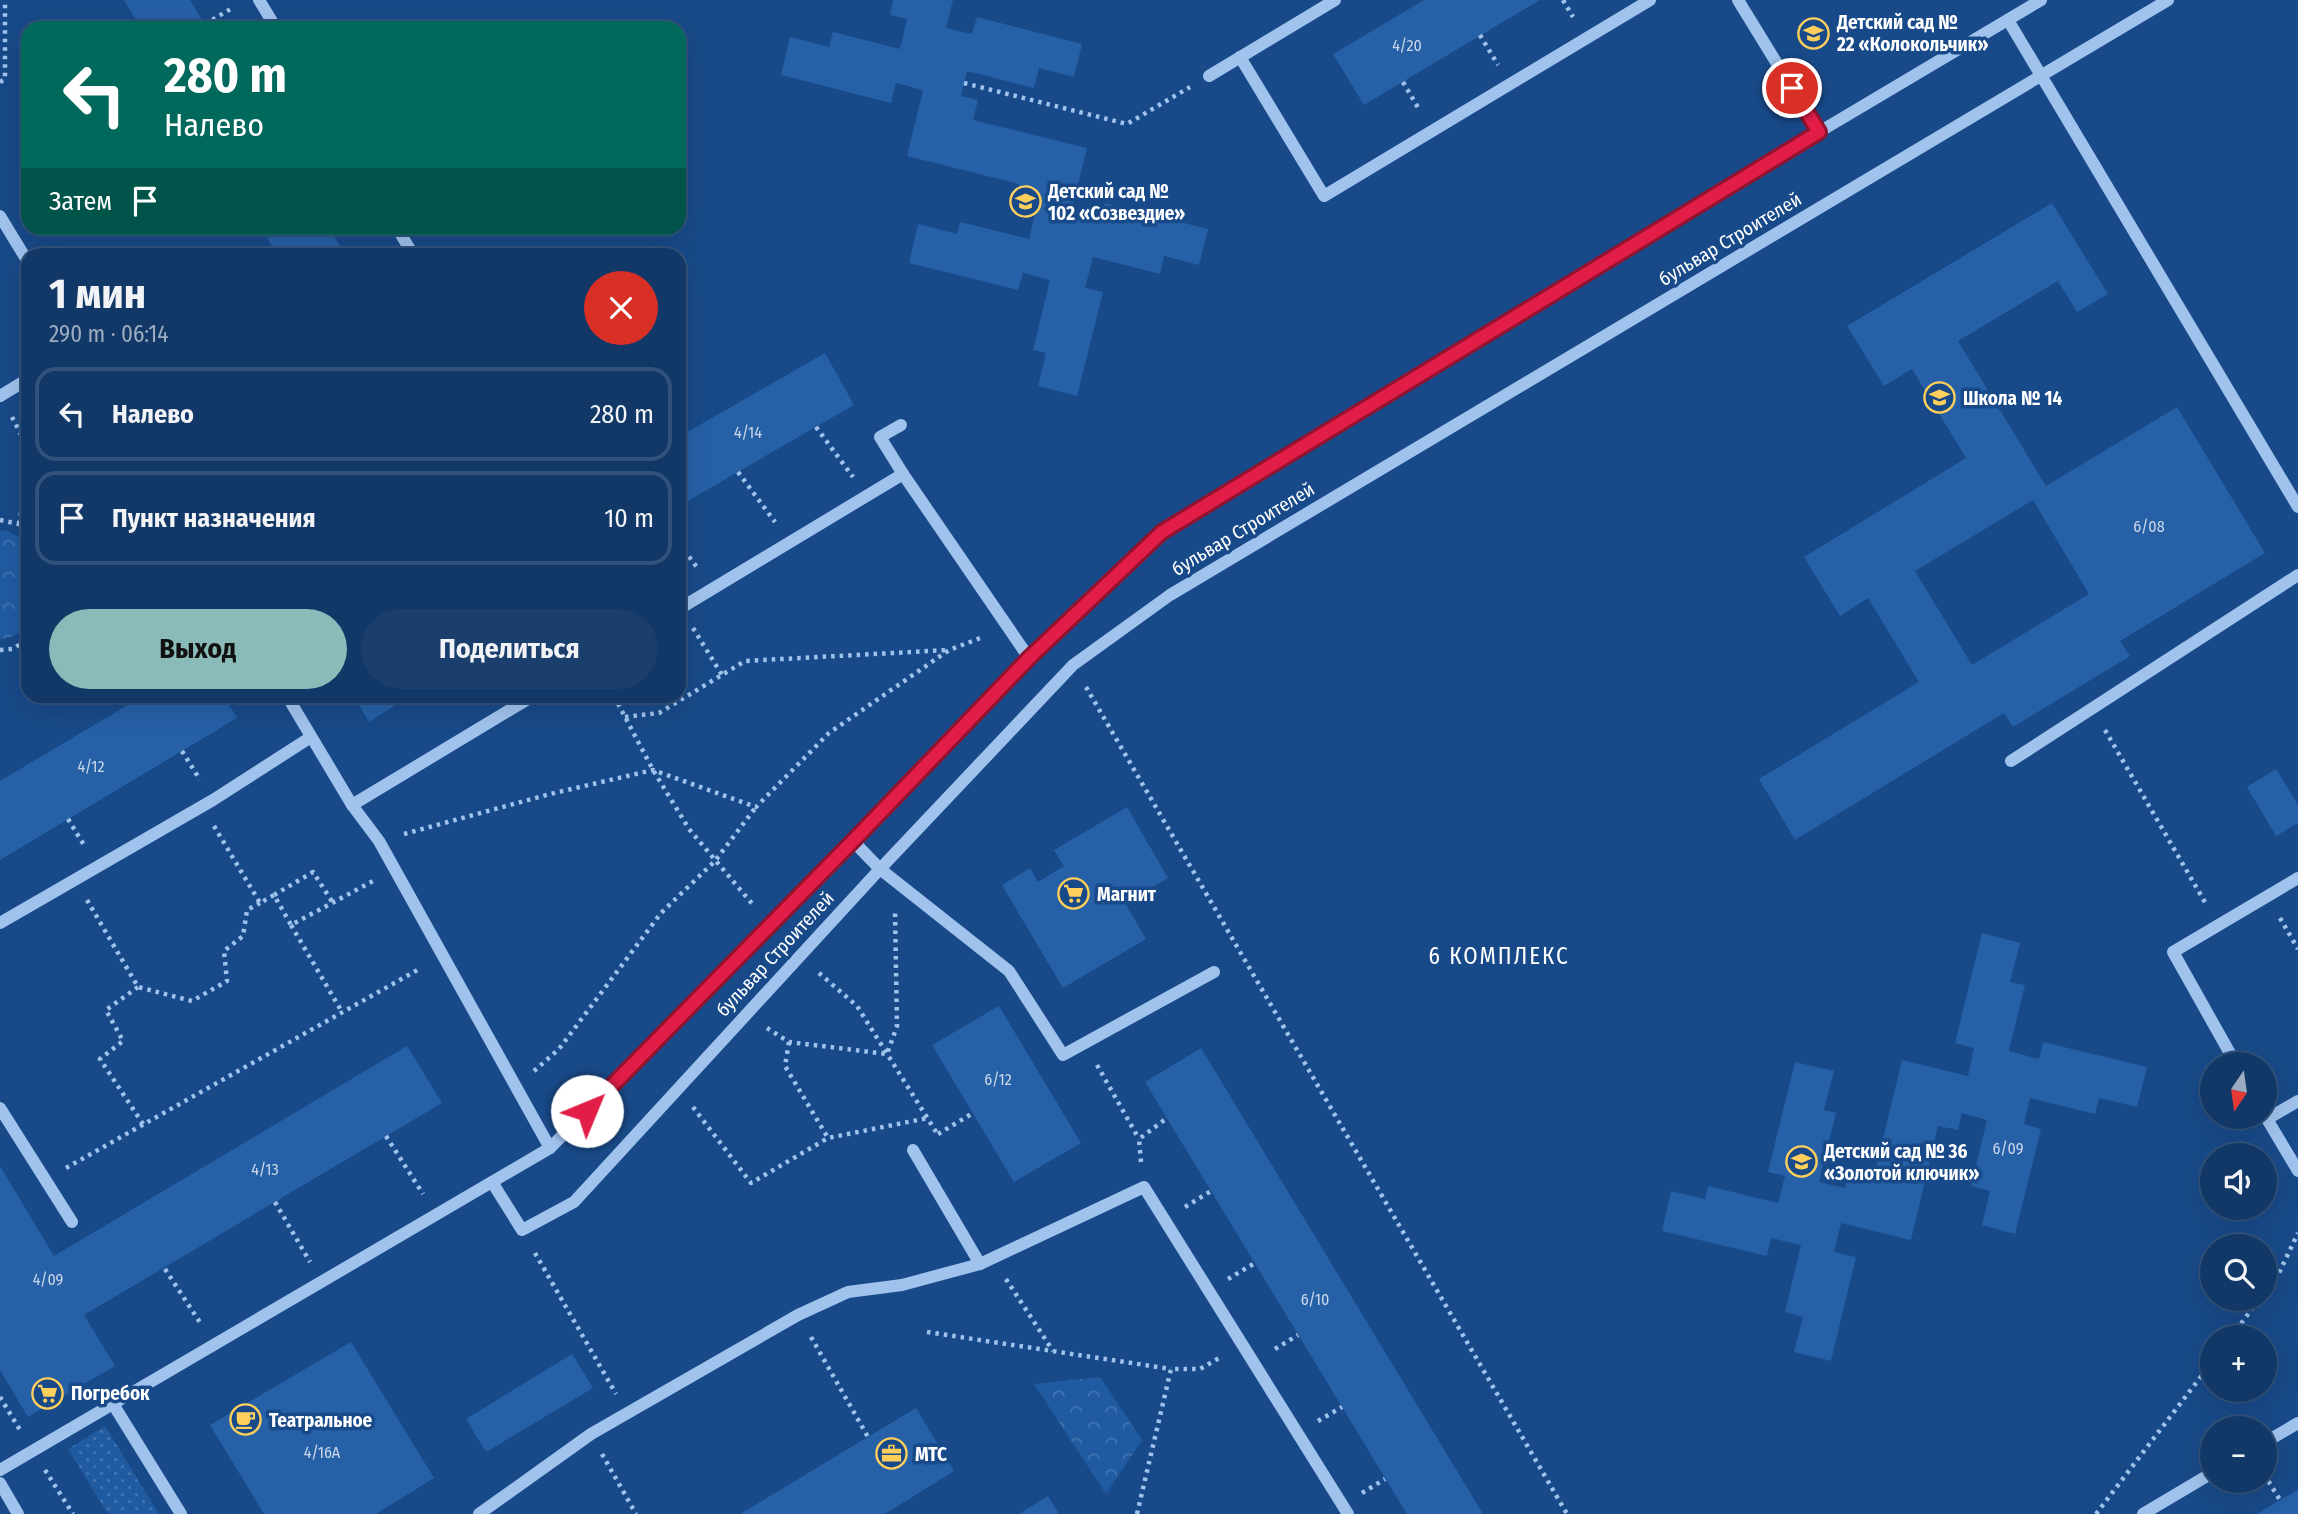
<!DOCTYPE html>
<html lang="ru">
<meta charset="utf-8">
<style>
body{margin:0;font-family:"Fira Sans Condensed",sans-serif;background:#1b3f6d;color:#f1f3f6;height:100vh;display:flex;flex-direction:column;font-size:26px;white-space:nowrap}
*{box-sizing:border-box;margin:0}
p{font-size:23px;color:#9cacc0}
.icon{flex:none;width:38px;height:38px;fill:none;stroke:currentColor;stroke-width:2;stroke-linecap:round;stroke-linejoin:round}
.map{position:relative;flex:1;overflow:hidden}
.drawer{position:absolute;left:21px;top:248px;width:665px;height:455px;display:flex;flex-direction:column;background:#123867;border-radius:21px;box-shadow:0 7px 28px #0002,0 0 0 2px #31527b}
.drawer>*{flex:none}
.banner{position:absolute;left:21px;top:21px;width:665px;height:214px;border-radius:21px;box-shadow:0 7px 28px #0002,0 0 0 2px #31527b;background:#00695c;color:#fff;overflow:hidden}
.needle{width:46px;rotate:193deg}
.tools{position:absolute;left:2200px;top:1052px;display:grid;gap:14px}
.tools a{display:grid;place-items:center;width:77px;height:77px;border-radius:50%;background:#123867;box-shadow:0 7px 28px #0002,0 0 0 2px #31527b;font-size:35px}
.pin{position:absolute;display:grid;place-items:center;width:60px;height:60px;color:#fff;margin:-30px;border:4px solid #fff;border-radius:50%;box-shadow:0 2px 7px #0007}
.me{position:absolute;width:77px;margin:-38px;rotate:45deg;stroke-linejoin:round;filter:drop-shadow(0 0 5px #0008)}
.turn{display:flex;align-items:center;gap:24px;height:147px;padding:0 28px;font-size:32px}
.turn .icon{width:91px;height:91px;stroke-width:2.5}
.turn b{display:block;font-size:49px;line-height:60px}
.then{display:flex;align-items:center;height:66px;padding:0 28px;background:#0003;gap:14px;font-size:26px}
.round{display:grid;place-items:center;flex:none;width:74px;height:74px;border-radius:37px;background:#1b3f6d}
.overview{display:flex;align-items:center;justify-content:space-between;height:119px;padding:0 28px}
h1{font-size:42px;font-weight:700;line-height:52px}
.button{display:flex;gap:14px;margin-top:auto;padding:14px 28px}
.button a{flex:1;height:80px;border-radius:42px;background:#8bbbb9;color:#111;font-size:28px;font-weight:700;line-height:80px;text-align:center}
.button a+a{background:#1b3f6d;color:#f1f3f6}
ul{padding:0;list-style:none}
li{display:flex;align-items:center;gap:21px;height:94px;margin:0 14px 10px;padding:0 14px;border:4px solid #31527b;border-radius:21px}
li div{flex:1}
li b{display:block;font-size:26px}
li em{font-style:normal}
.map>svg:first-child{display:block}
.grass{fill:url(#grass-dots)}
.forest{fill:url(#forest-crowns)}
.building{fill:#2660a7;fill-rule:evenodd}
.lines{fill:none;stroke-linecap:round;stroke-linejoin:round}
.path{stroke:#a0c3ee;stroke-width:4.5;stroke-dasharray:3.5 5;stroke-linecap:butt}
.minor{stroke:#a0c3ee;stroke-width:12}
.route-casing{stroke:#92132f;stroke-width:18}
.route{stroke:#e11d48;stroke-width:12}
.labels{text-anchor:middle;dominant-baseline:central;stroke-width:7;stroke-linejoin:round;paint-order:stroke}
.number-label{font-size:16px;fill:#c9d7e9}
.poi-label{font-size:19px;font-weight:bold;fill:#fff;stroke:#184a89;text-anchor:start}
.street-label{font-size:19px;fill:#fff;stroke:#184a89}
.quarter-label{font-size:23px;letter-spacing:2px;fill:#fff;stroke:#184a89}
</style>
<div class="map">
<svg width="2298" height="1514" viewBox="0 0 2298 1514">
<defs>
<pattern id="grass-dots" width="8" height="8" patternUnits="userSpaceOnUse" patternTransform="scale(1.75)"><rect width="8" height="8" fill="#205ba2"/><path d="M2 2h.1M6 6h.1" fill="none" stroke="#4174b0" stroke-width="1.8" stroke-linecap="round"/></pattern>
<pattern id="forest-crowns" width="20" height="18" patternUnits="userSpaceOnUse" patternTransform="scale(1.75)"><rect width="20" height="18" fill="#205ba2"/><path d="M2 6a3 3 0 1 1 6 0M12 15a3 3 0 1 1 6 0" fill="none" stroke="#4174b0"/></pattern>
</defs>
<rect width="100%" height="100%" fill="#184a89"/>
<path class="grass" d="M105,1426L159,1514H108L68,1449Z"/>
<g class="forest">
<path d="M0,530L8,531L28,543V628L11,637L0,639Z"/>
<path d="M1100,1377L1142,1440L1106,1494L1034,1384Z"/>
</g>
<g class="building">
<path d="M124,0H190L207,28H141Z"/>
<path d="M893,0H953L946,28L972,34L977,17L1082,44L1074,77L1039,68L1034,88L967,71L961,96L978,100L973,120L1087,148L1070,217L1099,224L1105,203L1208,229L1199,265L1164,256L1160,274L1093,257L1085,288L1103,292L1077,396L1038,386L1046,353L1033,350L1050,280L1023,273L1018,290L909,263L918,224L957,234L960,222L1029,239L1035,214L1013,208L1019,184L907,156L923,90L896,83L891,103L781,75L790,37L829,47L833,32L900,49L907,19L890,15Z"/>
<path d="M1424,0H1540L1364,105L1333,54Z"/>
<path d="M2052,203L2108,294L2077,312L2058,281L1958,341L2046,486L2177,407L2265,553L2120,641L2130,656L2013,727L2004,713L1795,840L1759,779L1919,682L1868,598L1840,616L1804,557L1966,458L1912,369L1884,386L1847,326ZM2033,500L2089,594L1972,665L1915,571Z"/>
<path d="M261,228H329L346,256H278Z"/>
<path d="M825,353L854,405L679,506V437Z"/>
<path d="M143,696H224L237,718L0,860V781Z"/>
<path d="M354,696H410L369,722Z"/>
<path d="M2276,769L2298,805V823L2276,836L2247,787Z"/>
<path d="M1127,807L1168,878L1125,903L1146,939L1063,988L1002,885L1030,868L1038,882L1064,866L1054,850Z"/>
<path d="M1982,933L2020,943L2010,982L2025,985L2009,1051L2039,1059L2043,1042L2147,1067L2137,1107L2099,1098L2095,1114L2030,1098L2024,1124L2041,1129L2015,1234L1982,1225L1990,1191L1971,1186L1987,1120L1962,1113L1958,1130L1938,1126L1911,1240L1841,1223L1834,1252L1856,1257L1831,1361L1794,1352L1803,1317L1785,1312L1801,1245L1771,1238L1767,1256L1662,1231L1671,1191L1705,1199L1708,1186L1778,1203L1785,1176L1768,1172L1795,1062L1834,1071L1824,1110L1836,1113L1819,1182L1845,1188L1850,1166L1875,1172L1902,1060L1968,1076L1974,1048L1955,1043Z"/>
<path d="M999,1006L1081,1143L1014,1182L932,1045Z"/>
<path d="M407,1046L442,1103L84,1315L115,1366L28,1417L0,1370V1166L54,1256Z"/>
<path d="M1201,1048L1483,1514H1407L1342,1407L1145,1082Z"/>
<path d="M351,1342L434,1478L376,1514H264L210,1425Z"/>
<path d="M572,1354L593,1388L486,1452L466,1419Z"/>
<path d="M916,1408L954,1471L885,1514H740Z"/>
<path d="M2298,1490V1514H2257L2280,1500Z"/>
<path d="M1048,1496L1059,1514H1019Z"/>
</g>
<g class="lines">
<g class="path">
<path d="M1563,0L1573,17"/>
<path d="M205,24L234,7"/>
<path d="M1480,35L1498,65"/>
<path d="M0,82L5,79V0"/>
<path d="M1403,82L1420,111"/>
<path d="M964,83L1127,124L1190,87"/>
<path d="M329,228H331"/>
<path d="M12,417L28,448"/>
<path d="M816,427L853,477"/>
<path d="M738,472L775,522"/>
<path d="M0,520L19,524L28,530"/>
<path d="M19,524L28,473"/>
<path d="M679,543L699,570"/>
<path d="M693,628L722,675"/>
<path d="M0,650L12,649L28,640"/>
<path d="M1086,687L1567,1514"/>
<path d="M614,696L653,770L689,829L754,906"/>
<path d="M625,717L659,713L745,661L948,650"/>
<path d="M2105,730L2206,904"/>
<path d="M182,751L200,780"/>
<path d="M68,819L84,845"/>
<path d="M214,826L260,903L274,895L291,925L373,881"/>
<path d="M404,834L550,794L653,770L756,807L829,733L949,650L983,637"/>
<path d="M274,895L313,872L333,903"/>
<path d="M87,900L138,987L192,1001L227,981L224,951L243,936L247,910L260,903"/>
<path d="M2280,918L2298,949"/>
<path d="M291,925L342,1012"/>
<path d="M819,973L857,1006L938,1135"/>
<path d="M138,987L106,1010L123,1041L100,1059L143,1124"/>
<path d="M767,1028L789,1042L887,1054L897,1026L895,913"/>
<path d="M789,1042L785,1066L828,1138"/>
<path d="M1097,1065L1139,1139"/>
<path d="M534,1071L559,1049L661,913L715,861L756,807"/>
<path d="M693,1107L751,1183L828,1138L928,1118"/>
<path d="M938,1134L973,1113"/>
<path d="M386,1136L423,1194"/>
<path d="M1141,1162L1139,1139L1167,1118"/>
<path d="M66,1168L421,968"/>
<path d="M275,1202L310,1262"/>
<path d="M1185,1207L1211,1191"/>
<path d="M535,1253L616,1394"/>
<path d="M165,1269L201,1324"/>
<path d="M1006,1279L1053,1351"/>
<path d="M1228,1279L1255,1263"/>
<path d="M2264,1293L2278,1275L2298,1233"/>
<path d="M927,1332L1171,1369"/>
<path d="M811,1337L868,1437"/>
<path d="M2231,1337L2260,1298"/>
<path d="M1275,1349L1298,1335"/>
<path d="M0,1397L20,1430"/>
<path d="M1318,1421L1342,1407"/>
<path d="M602,1454L636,1514"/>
<path d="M45,1470L73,1514"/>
<path d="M2264,1474L2280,1500"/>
<path d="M1362,1493L1385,1479"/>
<path d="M1137,1514L1171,1369H1200L1221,1357"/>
<path d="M2096,1514L2212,1362"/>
</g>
<g class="minor">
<path d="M259,0L276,28"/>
<path d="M1738,0L1819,132"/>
<path d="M2008,20L2298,507"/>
<path d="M1240,57L1324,196L1650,0"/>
<path d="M1209,76L1335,0"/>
<path d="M0,216L28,262"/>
<path d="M397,228L414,256"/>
<path d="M0,396L28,379"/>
<path d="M901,425L880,437L903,474"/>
<path d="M679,609L903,474L1029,658"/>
<path d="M287,696L352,805L379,841L550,1148"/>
<path d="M2011,761L2298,575"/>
<path d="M352,805L533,696"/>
<path d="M853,841L880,869L1009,971L1063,1055L1214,972"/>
<path d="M0,923L213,800L311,737"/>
<path d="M2236,1064L2173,952L2298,878"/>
<path d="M0,1108L72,1222"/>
<path d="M2264,1114L2267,1119L2298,1101"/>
<path d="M2267,1119L2298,1171"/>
<path d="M913,1150L980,1264"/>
<path d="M492,1182L522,1230L574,1202L880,869L1073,665L1170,595L2168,0"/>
<path d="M113,1404L181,1514"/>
<path d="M2264,1443L2298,1423"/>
<path d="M0,1470L550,1148L853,841L1029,658L1162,532L1819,132L2041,0"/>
<path d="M0,1483L18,1514"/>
<path d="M479,1514L591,1434L798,1315L848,1292L902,1285L980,1264L1144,1187L1348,1514"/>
<path d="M2143,1514L2212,1473"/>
</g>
</g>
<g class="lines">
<defs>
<path id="route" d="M587,1111L853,841L1029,658L1162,532L1819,132L1792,88"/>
</defs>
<use href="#route" class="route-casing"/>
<use href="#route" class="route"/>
</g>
<defs>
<symbol id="school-ring" viewBox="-11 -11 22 22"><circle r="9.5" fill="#184a89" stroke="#ffcf5c" stroke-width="1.5"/><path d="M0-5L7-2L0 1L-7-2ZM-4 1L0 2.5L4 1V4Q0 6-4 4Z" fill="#ffcf5c"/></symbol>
<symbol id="supermarket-ring" viewBox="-11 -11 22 22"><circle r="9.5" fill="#184a89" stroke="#ffcf5c" stroke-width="1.5"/><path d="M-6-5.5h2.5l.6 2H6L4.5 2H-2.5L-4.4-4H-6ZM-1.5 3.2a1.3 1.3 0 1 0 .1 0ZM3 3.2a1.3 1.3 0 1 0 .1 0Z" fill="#ffcf5c"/></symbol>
<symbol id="cafe-ring" viewBox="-11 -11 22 22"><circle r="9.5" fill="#184a89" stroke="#ffcf5c" stroke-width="1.5"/><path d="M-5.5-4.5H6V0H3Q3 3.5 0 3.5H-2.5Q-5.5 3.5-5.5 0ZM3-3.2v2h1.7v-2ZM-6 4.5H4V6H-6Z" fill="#ffcf5c"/></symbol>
<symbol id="office-ring" viewBox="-11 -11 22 22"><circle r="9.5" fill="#184a89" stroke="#ffcf5c" stroke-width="1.5"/><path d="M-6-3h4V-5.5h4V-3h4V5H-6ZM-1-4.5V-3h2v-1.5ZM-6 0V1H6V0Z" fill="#ffcf5c"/></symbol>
</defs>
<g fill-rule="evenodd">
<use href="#school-ring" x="1796" y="16" width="35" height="35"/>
<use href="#school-ring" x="1008" y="184" width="35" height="35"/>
<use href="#school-ring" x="1922" y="380" width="35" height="35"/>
<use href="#supermarket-ring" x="1056" y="876" width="35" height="35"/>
<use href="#school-ring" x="1784" y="1144" width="35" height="35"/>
<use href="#supermarket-ring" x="30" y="1376" width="35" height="35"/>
<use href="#cafe-ring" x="228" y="1402" width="35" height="35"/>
<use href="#office-ring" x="874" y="1436" width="35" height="35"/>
</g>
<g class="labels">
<g class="number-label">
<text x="1407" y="45">4/20</text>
<text x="748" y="432">4/14</text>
<text x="2149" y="526">6/08</text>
<text x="91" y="766">4/12</text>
<text x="998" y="1079">6/12</text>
<text x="2008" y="1148">6/09</text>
<text x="265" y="1169">4/13</text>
<text x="48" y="1279">4/09</text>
<text x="1315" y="1299">6/10</text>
<text x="322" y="1452">4/16А</text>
</g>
<g class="poi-label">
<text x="1837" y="22">Детский сад №<tspan x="1837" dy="22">22 «Колокольчик»</tspan></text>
<text x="1048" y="191">Детский сад №<tspan x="1048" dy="22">102 «Созвездие»</tspan></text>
<text x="1963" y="398">Школа № 14</text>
<text x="1097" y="894">Магнит</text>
<text x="1824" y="1151">Детский сад № 36<tspan x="1824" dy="22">«Золотой ключик»</tspan></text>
<text x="71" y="1393">Погребок</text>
<text x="269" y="1420">Театральное</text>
<text x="915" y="1454">МТС</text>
</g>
<g class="street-label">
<text transform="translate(1730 239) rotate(-31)">бульвар Строителей</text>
<text transform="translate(1243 529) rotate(-31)">бульвар Строителей</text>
<text transform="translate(775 954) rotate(-47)">бульвар Строителей</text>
</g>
<g class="quarter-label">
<text x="1499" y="956">6 КОМПЛЕКС</text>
</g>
</g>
</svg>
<div class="tools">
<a><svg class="needle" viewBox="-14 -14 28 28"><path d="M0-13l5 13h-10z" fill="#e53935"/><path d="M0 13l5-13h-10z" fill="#9cacc0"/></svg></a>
<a><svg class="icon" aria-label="sound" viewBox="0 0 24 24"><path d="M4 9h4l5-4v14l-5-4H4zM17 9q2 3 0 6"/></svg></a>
<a><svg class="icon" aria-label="search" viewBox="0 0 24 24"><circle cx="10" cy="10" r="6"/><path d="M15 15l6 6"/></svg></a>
<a>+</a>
<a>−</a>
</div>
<div class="pin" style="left:1792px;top:88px;background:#d93025"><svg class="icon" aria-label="arrive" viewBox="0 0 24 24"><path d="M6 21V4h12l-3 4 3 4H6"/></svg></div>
<svg class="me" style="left:587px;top:1111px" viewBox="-20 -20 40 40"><circle r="19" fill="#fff"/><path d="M0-13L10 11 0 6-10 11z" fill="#e11d48"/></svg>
<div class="banner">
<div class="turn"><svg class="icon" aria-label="left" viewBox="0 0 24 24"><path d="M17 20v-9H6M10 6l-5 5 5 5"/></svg><div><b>280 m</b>Налево</div></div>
<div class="then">Затем<svg class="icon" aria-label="arrive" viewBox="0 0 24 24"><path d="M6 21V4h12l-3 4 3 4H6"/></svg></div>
</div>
<section class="drawer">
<div class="overview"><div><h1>1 мин</h1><p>290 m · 06:14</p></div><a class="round" style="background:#d93025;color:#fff"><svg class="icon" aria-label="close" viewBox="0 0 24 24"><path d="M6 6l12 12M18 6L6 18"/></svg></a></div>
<ul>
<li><svg class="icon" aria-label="left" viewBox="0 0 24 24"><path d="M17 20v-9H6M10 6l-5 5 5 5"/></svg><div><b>Налево</b></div><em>280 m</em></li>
<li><svg class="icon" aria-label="arrive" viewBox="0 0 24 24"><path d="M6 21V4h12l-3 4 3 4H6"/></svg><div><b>Пункт назначения</b></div><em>10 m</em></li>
</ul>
<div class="button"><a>Выход</a><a>Поделиться</a></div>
</section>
</div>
